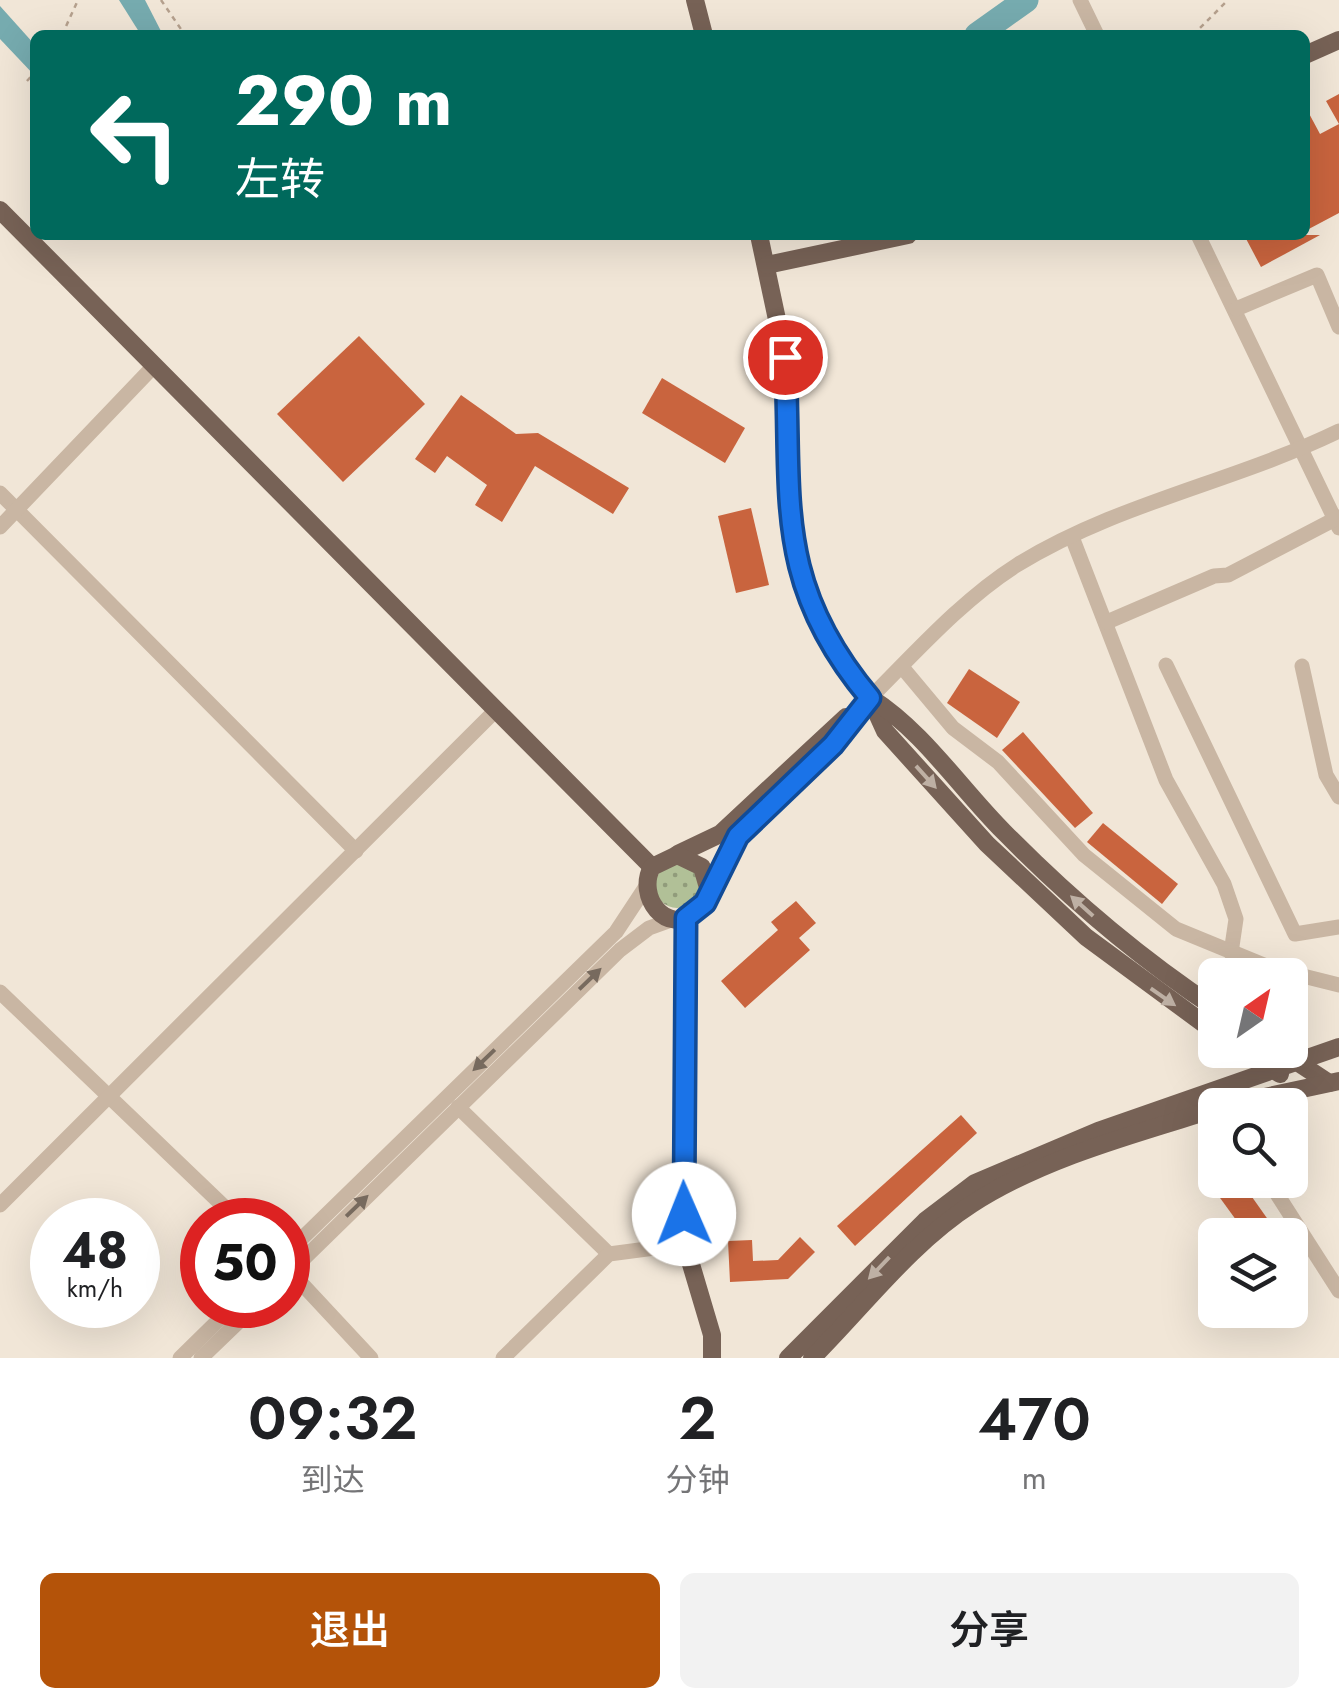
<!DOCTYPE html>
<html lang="zh">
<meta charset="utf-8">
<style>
body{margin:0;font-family:Jost,"Noto Sans SC",sans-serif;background:#f2f2f2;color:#202124;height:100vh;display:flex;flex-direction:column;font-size:38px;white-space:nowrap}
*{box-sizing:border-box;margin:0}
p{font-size:32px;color:#757577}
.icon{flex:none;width:55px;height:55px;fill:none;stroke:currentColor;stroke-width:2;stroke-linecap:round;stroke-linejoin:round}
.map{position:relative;height:1358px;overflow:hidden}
.panel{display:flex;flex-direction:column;background:#fff;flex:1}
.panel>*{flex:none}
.guide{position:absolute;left:30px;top:30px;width:1280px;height:210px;border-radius:15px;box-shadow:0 10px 40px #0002;background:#00695c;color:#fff;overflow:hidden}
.needle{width:65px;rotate:34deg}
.buttons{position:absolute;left:1198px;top:958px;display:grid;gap:20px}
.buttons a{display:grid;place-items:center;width:110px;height:110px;border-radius:15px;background:#fff;box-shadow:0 10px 40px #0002;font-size:50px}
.speed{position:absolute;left:30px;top:1198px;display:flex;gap:20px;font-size:50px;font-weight:700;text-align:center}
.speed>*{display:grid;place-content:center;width:130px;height:130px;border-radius:50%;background:#fff;box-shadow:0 10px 40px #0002;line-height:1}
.speed small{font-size:25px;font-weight:400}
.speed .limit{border:15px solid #d22;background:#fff;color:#111}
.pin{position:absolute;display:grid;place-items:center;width:85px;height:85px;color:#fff;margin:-42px;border:5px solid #fff;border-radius:50%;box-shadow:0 2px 10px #0007}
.me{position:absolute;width:110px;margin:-55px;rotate:359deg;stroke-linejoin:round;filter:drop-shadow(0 0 8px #0008)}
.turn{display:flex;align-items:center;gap:35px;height:210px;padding:0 40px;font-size:45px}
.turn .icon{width:130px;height:130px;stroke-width:2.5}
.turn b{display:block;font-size:70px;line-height:85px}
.eta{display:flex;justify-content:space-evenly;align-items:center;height:170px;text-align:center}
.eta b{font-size:60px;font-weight:600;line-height:70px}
.cta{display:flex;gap:20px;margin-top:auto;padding:20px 40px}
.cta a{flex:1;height:115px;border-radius:15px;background:#b45309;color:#fff;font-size:40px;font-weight:600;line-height:115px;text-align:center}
.cta a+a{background:#f2f2f2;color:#202124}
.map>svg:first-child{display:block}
.grass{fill:url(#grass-dots)}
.water{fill:#76abaf}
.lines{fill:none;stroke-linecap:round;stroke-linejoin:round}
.river{stroke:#76abaf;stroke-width:25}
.building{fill:#c9643e}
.path{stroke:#b5a08d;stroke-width:2.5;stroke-dasharray:5 5;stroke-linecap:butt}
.minor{stroke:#c9b6a3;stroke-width:15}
.major{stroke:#776256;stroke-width:18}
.oneway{fill:#beb0a4}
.oneway2{fill:#776a5e}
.route-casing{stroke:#114b97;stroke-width:25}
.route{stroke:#1a73e8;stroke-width:18}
</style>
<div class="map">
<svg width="1339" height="1358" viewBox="0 0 1339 1358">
<defs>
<pattern id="grass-dots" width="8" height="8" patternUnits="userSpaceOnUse" patternTransform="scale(2.5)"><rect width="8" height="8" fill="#b1c097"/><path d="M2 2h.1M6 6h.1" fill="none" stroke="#919c7b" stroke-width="1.8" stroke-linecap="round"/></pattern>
</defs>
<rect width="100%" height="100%" fill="#f1e6d7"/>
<circle class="grass" cx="677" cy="886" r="22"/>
<g class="water">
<path d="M119,0H145L163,35H141Z"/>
<path d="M0,6L35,45V76L0,39Z"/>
</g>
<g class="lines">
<path class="river" d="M977,35L1026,0"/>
</g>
<g class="building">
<path d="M1339,94V213L1305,231V106L1320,134L1339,124L1326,101Z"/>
<path d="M1244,235H1320L1261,267Z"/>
<path d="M359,336L425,404L343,482L277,414Z"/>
<path d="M662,378L745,428L725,463L642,413Z"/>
<path d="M461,395L516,434L538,433L629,488L613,514L535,466L502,522L475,505L487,485L447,456L435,473L415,459Z"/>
<path d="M751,508L769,585L736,593L718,516Z"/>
<path d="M969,669L1020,702L997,738L947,703Z"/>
<path d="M1023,732L1093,813L1075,828L1002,750Z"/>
<path d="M1103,823L1178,884L1162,904L1087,842Z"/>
<path d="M796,901L816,923L799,938L810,950L745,1008L721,981L778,930L771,922Z"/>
<path d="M961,1115L977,1133L855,1246L837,1226Z"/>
<path d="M1207,1180H1240L1269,1221L1247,1235Z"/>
<path d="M800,1237L815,1252L788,1279L730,1282L728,1241L752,1240L753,1261L778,1260Z"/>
</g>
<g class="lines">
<g class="path">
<path d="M161,0L185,35"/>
<path d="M62,35L78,0"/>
<path d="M1193,35L1228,0"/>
<path d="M27,81L35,72"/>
</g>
<g class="minor">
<path d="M1080,0L1097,35"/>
<path d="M1198,235L1339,528"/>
<path d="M1236,309L1317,275L1339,327"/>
<path d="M0,493L356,851"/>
<path d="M0,527L152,368"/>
<path d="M1072,537L1166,780L1224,884L1236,919L1231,953"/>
<path d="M1107,622L1214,576L1228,575L1339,517"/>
<path d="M1166,665L1295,934L1339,927"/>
<path d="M1302,666L1326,775L1339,797"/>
<path d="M902,667L953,728L998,762L1084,855L1176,929L1271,968L1339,985"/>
<path d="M870,698C915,653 963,599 1017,565C1117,503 1234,482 1339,431"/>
<path d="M0,992L238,1220"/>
<path d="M458,1107L609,1254"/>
<path d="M1268,1180L1339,1291"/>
<path d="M0,1205L496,710"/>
<path d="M288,1252L616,932L645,888"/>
<path d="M288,1269L371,1358"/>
<path d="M288,1274L620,950L649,928L674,919"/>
<path d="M180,1358L234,1305"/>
<path d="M201,1358L256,1305"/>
<path d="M503,1358L609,1254L685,1244"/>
</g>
<g class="major">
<path d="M695,0L704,35"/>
<path d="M1305,55L1339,40"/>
<path d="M0,210L652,867"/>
<path d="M759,235L785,357L789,524L804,585L832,645L870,698L885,731L987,844L1086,937L1215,1032"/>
<path d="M767,265L908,235"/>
<path d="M871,698C924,732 960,788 1004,832C1069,898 1138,957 1215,1008"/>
<path d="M678,854L720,834L846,717"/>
<path d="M709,891L702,867L677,855L652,867C636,896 666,937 697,912C714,899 721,863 733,844C748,822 773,803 793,784C821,757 846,729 870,698"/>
<path d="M686,918L685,1244L712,1335V1358"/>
<path d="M1243,1050L1280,1074"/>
<path d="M1279,1050L1329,1083"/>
<path d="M1227,1105L1339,1081"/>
<path d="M788,1358L925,1221L975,1183L1098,1131L1339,1047"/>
<path d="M812,1358C863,1307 911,1243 972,1204C1043,1158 1135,1134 1215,1109"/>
</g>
</g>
<defs><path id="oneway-solid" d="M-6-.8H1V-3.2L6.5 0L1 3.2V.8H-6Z" transform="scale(2.5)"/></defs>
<g class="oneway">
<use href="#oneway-solid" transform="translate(926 777) rotate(48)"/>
<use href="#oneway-solid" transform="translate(1082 906) rotate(-138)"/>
<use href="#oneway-solid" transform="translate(1163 997) rotate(35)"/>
<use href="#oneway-solid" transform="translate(879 1268) rotate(134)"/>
</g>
<g class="oneway2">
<use href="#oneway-solid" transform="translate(590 979) rotate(-44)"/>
<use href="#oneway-solid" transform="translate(484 1060) rotate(136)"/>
<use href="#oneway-solid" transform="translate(357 1206) rotate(-44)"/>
</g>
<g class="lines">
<defs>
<path id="route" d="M684,1214L686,918L705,903L738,836L833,745L870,698C771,580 793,496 785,357"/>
</defs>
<use href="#route" class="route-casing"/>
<use href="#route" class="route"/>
</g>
</svg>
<div class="buttons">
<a><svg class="needle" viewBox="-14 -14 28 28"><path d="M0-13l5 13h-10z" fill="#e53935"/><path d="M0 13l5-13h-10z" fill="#757577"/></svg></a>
<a><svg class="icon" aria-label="search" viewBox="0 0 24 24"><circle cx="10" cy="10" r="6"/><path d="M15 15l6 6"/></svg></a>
<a><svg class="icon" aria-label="layers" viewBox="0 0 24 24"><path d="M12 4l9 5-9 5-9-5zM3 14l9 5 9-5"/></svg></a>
</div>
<div class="speed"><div>48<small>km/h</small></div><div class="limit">50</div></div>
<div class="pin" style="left:785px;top:357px;background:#d93025"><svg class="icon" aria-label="arrive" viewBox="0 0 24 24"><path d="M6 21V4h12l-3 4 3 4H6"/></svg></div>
<svg class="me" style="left:684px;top:1214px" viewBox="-20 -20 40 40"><circle r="19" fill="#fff"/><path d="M0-13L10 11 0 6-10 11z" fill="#1a73e8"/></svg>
<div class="guide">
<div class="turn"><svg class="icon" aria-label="left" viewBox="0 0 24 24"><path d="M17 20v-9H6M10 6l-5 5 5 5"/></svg><div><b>290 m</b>左转</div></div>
</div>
</div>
<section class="panel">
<div class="eta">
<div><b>09:32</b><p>到达</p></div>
<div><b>2</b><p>分钟</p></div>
<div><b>470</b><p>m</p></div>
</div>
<div class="cta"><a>退出</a><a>分享</a></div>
</section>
